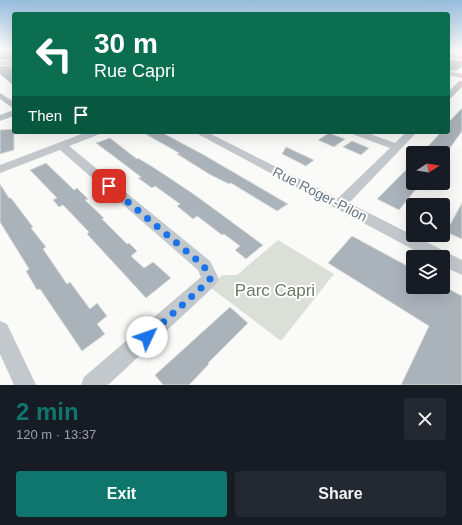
<!DOCTYPE html>
<meta charset="utf-8">
<style>
body{margin:0;font-family:Helvetica,sans-serif;background:#242831;color:#f1f3f6;height:100vh;display:flex;flex-direction:column;font-size:15px;white-space:nowrap}
*{box-sizing:border-box;margin:0}
p{font-size:13px;color:#9ea1a6}
.icon{flex:none;width:22px;height:22px;fill:none;stroke:currentColor;stroke-width:2;stroke-linecap:round;stroke-linejoin:round}
.map{position:relative;height:385px;overflow:hidden}
.drawer{display:flex;flex-direction:column;background:#171b24;flex:1}
.drawer>*{flex:none}
.hud{position:absolute;left:12px;top:12px;width:438px;height:122px;border-radius:4px;box-shadow:0 4px 16px #0002;background:#0b6e4f;color:#fff;overflow:hidden}
.needle{width:26px;rotate:78deg}
.tools{position:absolute;left:406px;top:146px;display:grid;gap:8px}
.tools a{display:grid;place-items:center;width:44px;height:44px;border-radius:4px;background:#171b24;box-shadow:0 4px 16px #0002;font-size:20px}
.pin{position:absolute;display:grid;place-items:center;width:34px;height:34px;color:#fff;margin:-17px;border-radius:8px;box-shadow:0 2px 6px #0006}
.me{position:absolute;width:44px;margin:-22px;rotate:48deg;stroke-linejoin:round;filter:drop-shadow(0 0 3px #0008)}
.turn{display:flex;align-items:center;gap:14px;height:84px;padding:0 16px;font-size:18px}
.turn .icon{width:52px;height:52px;stroke-width:2.5}
.turn b{display:block;font-size:28px;line-height:34px}
.then{display:flex;align-items:center;height:38px;padding:0 16px;background:#0003;gap:8px;font-size:15px}
.round{display:grid;place-items:center;flex:none;width:42px;height:42px;border-radius:4px;background:#242831}
.head{display:flex;align-items:center;justify-content:space-between;height:68px;padding:0 16px}
h1{font-size:24px;font-weight:700;line-height:30px;color:#0f766e}
.action{display:flex;gap:8px;margin-top:auto;padding:8px 16px}
.action a{flex:1;height:46px;border-radius:4px;background:#0f766e;color:#fff;font-size:16px;font-weight:700;line-height:46px;text-align:center}
.action a+a{background:#242831;color:#f1f3f6}
.map>svg:first-child{display:block}
.green{fill:#dadfd7}
.building{fill:#aab3b9;stroke:#dcdcda}
.lines{fill:none;stroke-linecap:round;stroke-linejoin:round}
.minor{fill:#c3c8cc;fill-rule:evenodd}
.route{stroke:#1a73e8;stroke-width:7;stroke-dasharray:0 12.6}
.labels{text-anchor:middle;dominant-baseline:central;stroke-width:4;stroke-linejoin:round;paint-order:stroke}
.street-label{font-size:14px;fill:#657683;stroke:#fff}
.near-park-label{font-size:17px;fill:#687a64;stroke:#fff}
</style>
<div class="map">
<svg width="462" height="385" viewBox="0 0 462 385">
<rect width="100%" height="100%" fill="#fafaf8"/>
<path class="green" d="M278,240L334,274L281,341L211,288L222,275H237Z"/>
<g class="building">
<rect x="0" y="49" width="14" height="11"/>
<path d="M448,59L462,61V66L456,71L448,70Z"/>
<path d="M0,66H14V86L0,74Z"/>
<path d="M462,108V131L443,158V153H422L441,132H448V123Z"/>
<path d="M14,129V150L0,154V130Z"/>
<path d="M142,132H161L204,155L288,204L277,211L231,183L229,184L209,174L177,154L179,153Z"/>
<path d="M329,133L345,139L334,147L318,140Z"/>
<path d="M110,138L137,159L138,158L156,169L195,195L263,245L246,259L235,250L240,246L224,234L222,235L197,216L193,219L177,206L180,204L155,186L152,188L138,178L141,177L96,143Z"/>
<path d="M352,141L369,148L361,155L343,147Z"/>
<path d="M286,147L314,160L306,166L282,154Z"/>
<path d="M46,163L74,190L77,188L88,199L85,200L104,218L102,219L127,244L129,243L137,251L131,256L144,268L153,262L171,278L146,298L87,234L89,232L63,205L59,207L53,200L57,198L30,170Z"/>
<path d="M413,163V183H421L399,210L377,199Z"/>
<path d="M0,184L9,198H11L33,227L31,228L46,247L43,249L67,284L70,282L90,309L97,303L107,316L97,324L105,334L82,351L40,289L37,290L26,271L29,269L0,222Z"/>
<path d="M462,203V239L446,232Z"/>
<path d="M352,236L413,269V287H445L462,296V385H401L429,326L328,263Z"/>
<path d="M230,307L248,323L208,363L209,364L189,385H163L155,375Z"/>
</g>
<g class="lines">
<g class="minor">
<path d="M448,53L462,56V60L448,57Z"/>
<rect x="0" y="61" width="14" height="4"/>
<path d="M448,71L462,74V78L448,75Z"/>
<path d="M459,81H462V87L451,98H448V92Z"/>
<path d="M0,93L14,102V109L0,99Z"/>
<path d="M14,110V116L0,121V115Z"/>
<path d="M87,132H101L100,134L69,146L210,261L219,279L216,284L207,293L108,385H81L84,377L201,277L198,270L60,150L0,173V165Z"/>
<path d="M194,132H207L338,198L390,148L352,134L351,132H365L395,143L406,132H417L349,203L462,260V275L443,266V257H427Z"/>
<path d="M0,321L7,324L36,385H14L0,354Z"/>
</g>
</g>
<linearGradient id="sky" x2="0" y2="1"><stop stop-color="#96bcdc"/><stop offset="0.48" stop-color="#fdfdfc"/><stop offset="1" stop-color="#fdfdfc" stop-opacity="0"/></linearGradient>
<rect width="462" height="103" fill="url(#sky)"/>
<g class="lines">
<path class="route" d="M109,186L204,266L210,279L201,288L147,337"/>
</g>
<g class="labels">
<g class="street-label">
<text transform="translate(320 194) rotate(27)">Rue Roger-Pilon</text>
</g>
<g class="near-park-label">
<text x="275" y="290">Parc Capri</text>
</g>
</g>
</svg>
<div class="tools">
<a><svg class="needle" viewBox="-14 -14 28 28"><path d="M0-13l5 13h-10z" fill="#e53935"/><path d="M0 13l5-13h-10z" fill="#9ea1a6"/></svg></a>
<a><svg class="icon" aria-label="search" viewBox="0 0 24 24"><circle cx="10" cy="10" r="6"/><path d="M15 15l6 6"/></svg></a>
<a><svg class="icon" aria-label="layers" viewBox="0 0 24 24"><path d="M12 4l9 5-9 5-9-5zM3 14l9 5 9-5"/></svg></a>
</div>
<div class="pin" style="left:109px;top:186px;background:#d93025"><svg class="icon" aria-label="arrive" viewBox="0 0 24 24"><path d="M6 21V4h12l-3 4 3 4H6"/></svg></div>
<svg class="me" style="left:147px;top:337px" viewBox="-20 -20 40 40"><circle r="19" fill="#fff"/><path d="M0-13L10 11 0 6-10 11z" fill="#1a73e8"/></svg>
<div class="hud">
<div class="turn"><svg class="icon" aria-label="left" viewBox="0 0 24 24"><path d="M17 20v-9H6M10 6l-5 5 5 5"/></svg><div><b>30 m</b>Rue Capri</div></div>
<div class="then">Then<svg class="icon" aria-label="arrive" viewBox="0 0 24 24"><path d="M6 21V4h12l-3 4 3 4H6"/></svg></div>
</div>
</div>
<section class="drawer">
<div class="head"><div><h1>2 min</h1><p>120 m · 13:37</p></div><a class="round"><svg class="icon" aria-label="close" viewBox="0 0 24 24"><path d="M6 6l12 12M18 6L6 18"/></svg></a></div>
<div class="action"><a>Exit</a><a>Share</a></div>
</section>
